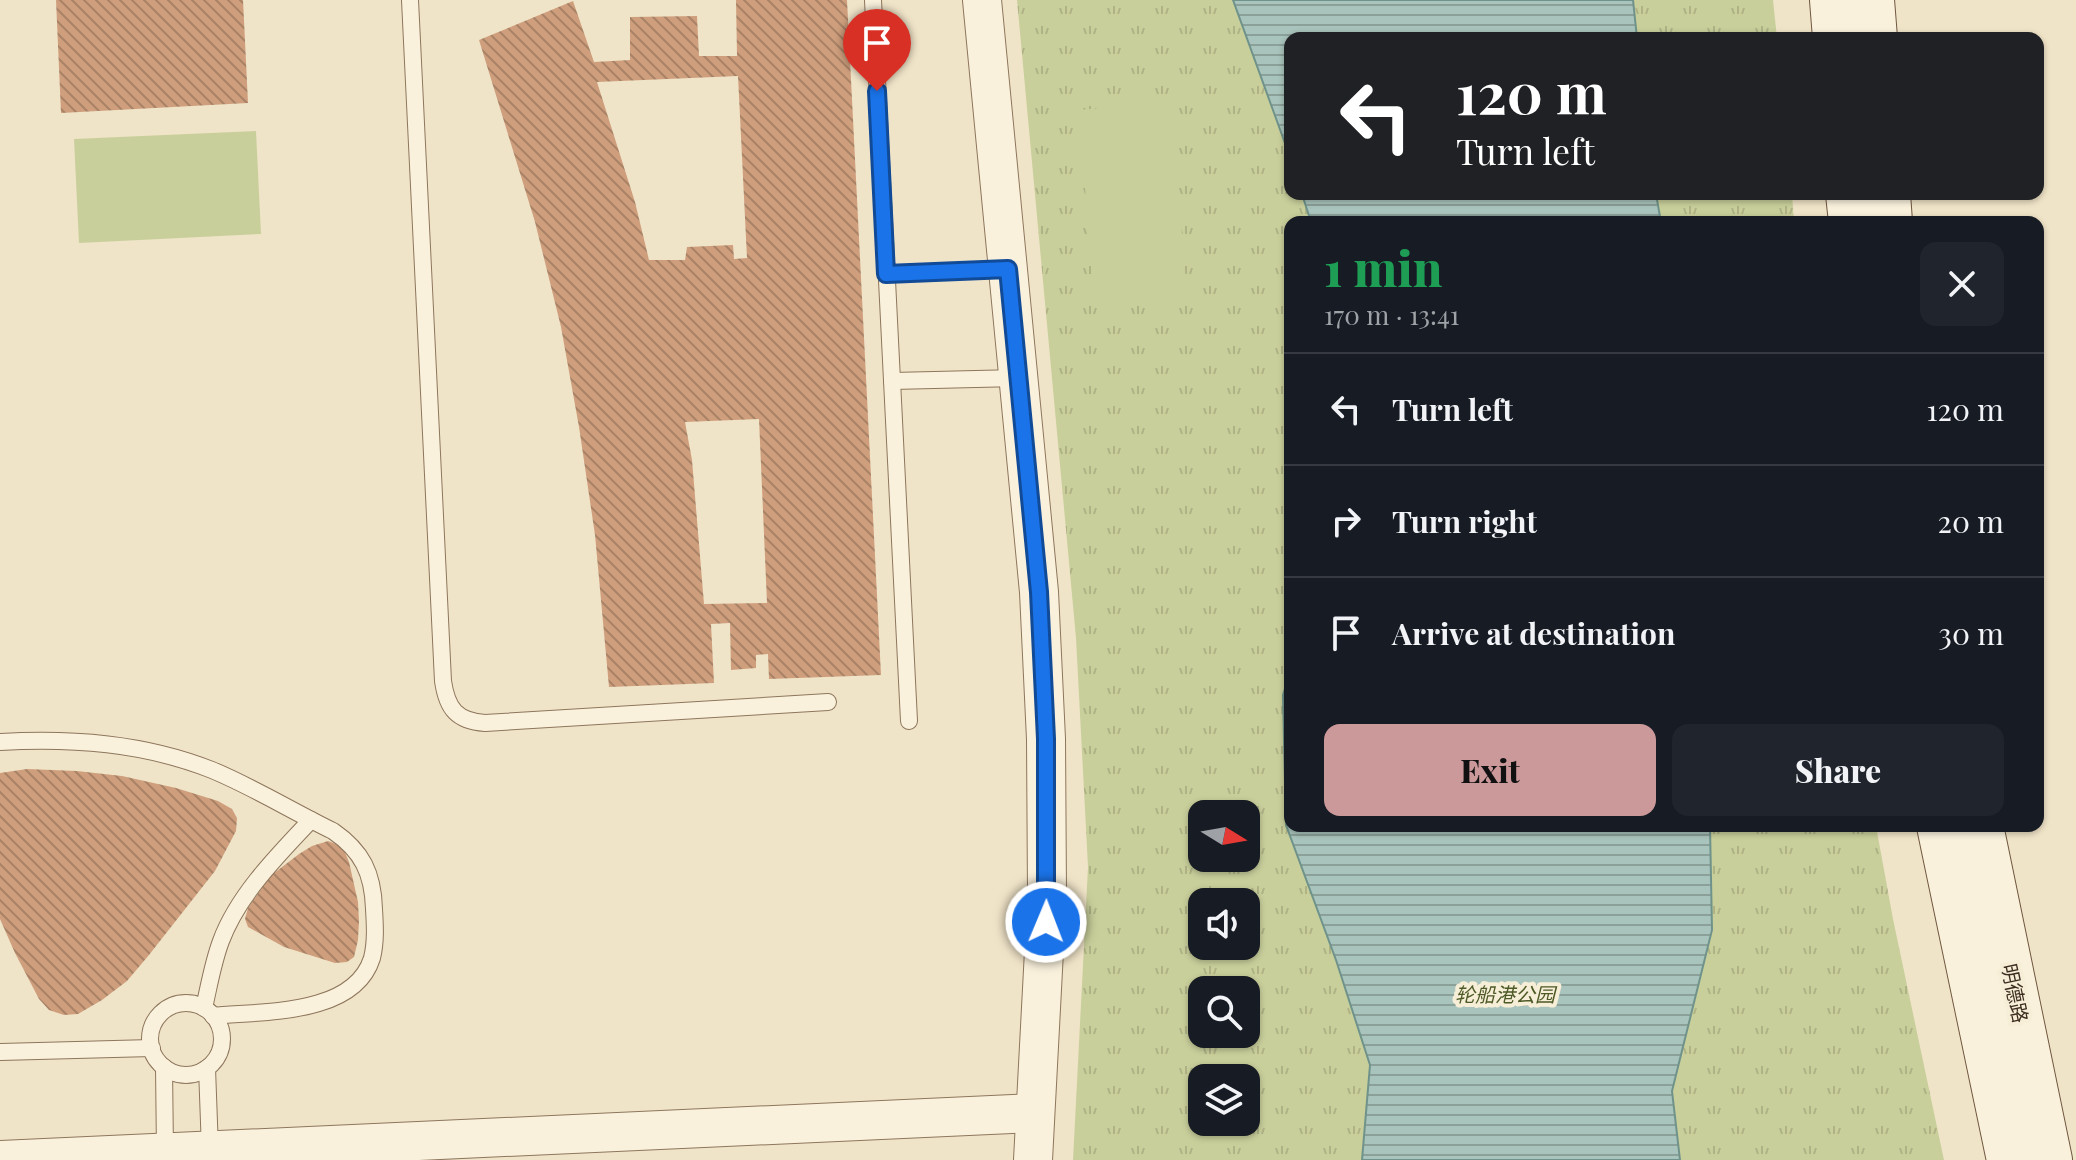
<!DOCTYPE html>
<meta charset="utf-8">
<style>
body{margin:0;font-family:"Playfair Display","Noto Sans SC",serif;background:#20242c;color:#f1f3f6;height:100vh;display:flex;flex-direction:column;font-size:30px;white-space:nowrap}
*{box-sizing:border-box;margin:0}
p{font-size:26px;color:#9ea1a6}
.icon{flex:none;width:44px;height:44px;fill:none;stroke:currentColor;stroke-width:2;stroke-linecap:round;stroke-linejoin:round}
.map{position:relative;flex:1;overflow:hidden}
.panel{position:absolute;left:1284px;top:216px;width:760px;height:616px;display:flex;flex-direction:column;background:#171b24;border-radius:16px;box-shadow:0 2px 6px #0004}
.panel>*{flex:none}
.hud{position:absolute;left:1284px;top:32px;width:760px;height:168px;border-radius:16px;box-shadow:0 2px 6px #0004;background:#202124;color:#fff;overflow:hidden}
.needle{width:52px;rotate:101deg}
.fabs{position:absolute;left:1188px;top:800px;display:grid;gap:16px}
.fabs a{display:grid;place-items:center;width:72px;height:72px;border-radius:16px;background:#171b24;box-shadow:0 2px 6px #0004;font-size:40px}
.pin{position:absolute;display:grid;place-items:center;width:68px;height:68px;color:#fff;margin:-82px -34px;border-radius:50% 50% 50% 0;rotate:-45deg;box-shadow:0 0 8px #0007}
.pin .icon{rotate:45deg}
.me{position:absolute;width:88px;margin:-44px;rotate:1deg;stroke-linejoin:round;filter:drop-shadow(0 0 6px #0008)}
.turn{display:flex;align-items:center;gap:28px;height:168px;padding:0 40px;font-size:36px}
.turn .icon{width:104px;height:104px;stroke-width:2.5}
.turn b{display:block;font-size:56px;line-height:68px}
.round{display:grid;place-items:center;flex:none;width:84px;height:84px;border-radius:16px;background:#20242c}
.head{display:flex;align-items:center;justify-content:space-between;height:136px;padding:0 40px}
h1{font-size:48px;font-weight:800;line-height:60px;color:#1e9e55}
.cta{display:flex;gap:16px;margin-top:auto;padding:16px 40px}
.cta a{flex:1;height:92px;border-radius:16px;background:#cc999b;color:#111;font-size:32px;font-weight:800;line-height:92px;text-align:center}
.cta a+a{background:#20242c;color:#f1f3f6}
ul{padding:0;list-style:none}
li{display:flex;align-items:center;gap:24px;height:112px;padding:0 40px;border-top:2px solid #363941}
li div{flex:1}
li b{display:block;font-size:30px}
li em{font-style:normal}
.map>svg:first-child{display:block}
.grass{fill:url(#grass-tufts);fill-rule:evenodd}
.pitch{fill:#c9cf9b}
.water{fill:url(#water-rules);stroke:#6f938a;stroke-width:2}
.building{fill:url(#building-back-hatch);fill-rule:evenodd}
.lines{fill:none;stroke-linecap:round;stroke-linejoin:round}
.service-casing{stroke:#8d765c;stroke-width:18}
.tertiary-casing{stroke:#8d765c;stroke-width:40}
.secondary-casing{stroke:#6f573f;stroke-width:46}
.service{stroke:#faf1dc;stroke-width:16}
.tertiary{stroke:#faf1dc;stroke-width:38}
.secondary{stroke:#faf1dc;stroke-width:44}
.route-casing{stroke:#114b97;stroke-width:20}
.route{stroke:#1a73e8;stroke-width:14}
.labels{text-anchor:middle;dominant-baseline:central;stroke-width:8;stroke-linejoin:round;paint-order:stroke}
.park-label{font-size:20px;font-style:italic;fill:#4d5a26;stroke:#f7eed8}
.street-label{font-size:20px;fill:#3d2e20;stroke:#f7eed8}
</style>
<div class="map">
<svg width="2076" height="1160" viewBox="0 0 2076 1160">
<defs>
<pattern id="grass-tufts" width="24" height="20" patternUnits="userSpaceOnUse" patternTransform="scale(2)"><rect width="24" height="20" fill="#c9cf9b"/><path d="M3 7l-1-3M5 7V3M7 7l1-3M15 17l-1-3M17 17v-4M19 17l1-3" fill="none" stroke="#aeb285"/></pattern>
<pattern id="water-rules" width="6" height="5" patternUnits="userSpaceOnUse" patternTransform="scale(2)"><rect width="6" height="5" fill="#a9c4bc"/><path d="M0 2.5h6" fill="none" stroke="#8ba098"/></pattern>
<pattern id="building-back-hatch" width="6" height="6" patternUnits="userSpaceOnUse" patternTransform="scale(2)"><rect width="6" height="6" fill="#cf9f7d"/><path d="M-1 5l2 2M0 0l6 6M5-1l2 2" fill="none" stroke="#a98266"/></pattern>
</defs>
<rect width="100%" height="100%" fill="#f0e4c8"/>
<path class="grass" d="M1017,0H1773L1777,38H1290V194H1792L1794,222H1290V826H1876L1893,919L1944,1160H1073L1088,867L1076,638ZM1202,814H1246V858H1202ZM1202,902H1246V946H1202ZM1202,990H1246V1034H1202ZM1202,1078H1246V1122H1202Z"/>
<g class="pitch">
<path d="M1171,102L1187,295L1094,303L1079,110Z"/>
<path d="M256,131L261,234L79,243L74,139Z"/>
</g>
<g class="water">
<path d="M1233,0H1633L1637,38H1290V157Z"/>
<path d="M1302,194H1656L1661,222H1311Z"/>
<path d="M1290,673V826H1710L1712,930L1672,1091L1680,1160H1362L1370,1065L1336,960L1286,825L1283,695Z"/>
</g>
<g class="building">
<path d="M56,0H243L248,103L61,113Z"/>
<path d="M736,0H847L881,675L769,679L768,654L756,655V668L731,670L730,623L711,624L714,683L609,687L595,535L579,427L561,327L535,222L479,40L573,1L594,62L630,60V17L697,16L699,56H737ZM738,76L747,258L734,259L733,245L687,247L685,260H649L635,202L597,82ZM759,419L767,603L704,604L692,460L685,422Z"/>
<path d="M27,769L77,771L122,776L176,788L218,801L232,809L237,818L236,831L215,871L149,955L127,981L102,1000L78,1014L64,1015L49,1010L39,999L15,953L0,919V773Z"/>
<path d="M328,841L336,844L344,850L349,862L358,902L359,921L358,940L354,957L347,962L335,963L284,947L248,927L245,919L248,908L269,877L299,854L312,846Z"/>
</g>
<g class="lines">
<defs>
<g id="service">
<path d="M410,0L443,681C447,709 457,721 485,723L828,702"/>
<path d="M873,0L909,721"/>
<path d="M886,274L1008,269"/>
<path d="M892,381L1018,378"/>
<path d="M0,742C72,738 144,743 212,770C253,787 292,811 333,831C362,851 373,873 374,909C375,925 376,942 372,958C354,1016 262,1011 213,1016"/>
<circle cx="186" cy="1039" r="36"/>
<path d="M204,1008C209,986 213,962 221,941C238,895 278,855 311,820"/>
<path d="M0,1052L152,1048"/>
<path d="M164,1067L165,1152"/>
<path d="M207,1068L210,1150"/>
</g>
<g id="tertiary">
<path d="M982,0L1039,592L1046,739L1047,894L1033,1160"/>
<path d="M0,1160L1035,1113"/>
</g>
<g id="secondary">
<path d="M1832,0L1835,38"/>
<path d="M1872,0L1875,38"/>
<path d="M1848,194L1851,222"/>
<path d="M1888,194L1890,222"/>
<path d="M1939,826L2009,1160"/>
<path d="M1981,826L2050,1160"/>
</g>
</defs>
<use href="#service" class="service-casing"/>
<use href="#tertiary" class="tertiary-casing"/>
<use href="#secondary" class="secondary-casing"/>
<use href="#service" class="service"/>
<use href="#tertiary" class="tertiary"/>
<use href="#secondary" class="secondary"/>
</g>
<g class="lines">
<defs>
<path id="route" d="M877,91L886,274L1008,269L1039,592L1046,739V922"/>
</defs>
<use href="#route" class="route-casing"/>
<use href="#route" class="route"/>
</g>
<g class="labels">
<g class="park-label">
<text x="1505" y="993">轮船港公园</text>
</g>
<g class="street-label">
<text transform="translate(2016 993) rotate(78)">明德路</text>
</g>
</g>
</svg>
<div class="fabs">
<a><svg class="needle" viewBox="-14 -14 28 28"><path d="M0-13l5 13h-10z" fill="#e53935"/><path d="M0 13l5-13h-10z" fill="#9ea1a6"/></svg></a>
<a><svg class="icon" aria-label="sound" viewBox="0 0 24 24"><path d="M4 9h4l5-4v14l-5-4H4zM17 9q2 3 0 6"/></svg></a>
<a><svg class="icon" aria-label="search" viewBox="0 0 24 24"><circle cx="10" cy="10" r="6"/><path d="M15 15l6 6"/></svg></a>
<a><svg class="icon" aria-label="layers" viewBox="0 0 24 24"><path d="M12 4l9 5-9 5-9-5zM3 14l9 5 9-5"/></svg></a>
</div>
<div class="pin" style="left:877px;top:91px;background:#d93025"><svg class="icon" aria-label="arrive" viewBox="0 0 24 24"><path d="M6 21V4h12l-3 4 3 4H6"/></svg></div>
<svg class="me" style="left:1046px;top:922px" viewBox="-20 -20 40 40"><circle r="17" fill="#1a73e8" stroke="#fff" stroke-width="3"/><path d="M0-11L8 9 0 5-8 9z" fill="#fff"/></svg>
<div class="hud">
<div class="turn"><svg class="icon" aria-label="left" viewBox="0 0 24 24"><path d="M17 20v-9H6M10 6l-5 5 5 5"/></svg><div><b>120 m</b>Turn left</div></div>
</div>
<section class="panel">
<div class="head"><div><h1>1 min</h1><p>170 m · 13:41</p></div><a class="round"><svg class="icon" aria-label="close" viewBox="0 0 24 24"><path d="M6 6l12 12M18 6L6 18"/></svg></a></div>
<ul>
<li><svg class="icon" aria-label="left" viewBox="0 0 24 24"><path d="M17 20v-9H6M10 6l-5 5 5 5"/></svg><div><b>Turn left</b></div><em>120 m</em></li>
<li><svg class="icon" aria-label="right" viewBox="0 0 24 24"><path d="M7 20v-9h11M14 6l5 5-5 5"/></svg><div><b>Turn right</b></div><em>20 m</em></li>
<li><svg class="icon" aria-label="arrive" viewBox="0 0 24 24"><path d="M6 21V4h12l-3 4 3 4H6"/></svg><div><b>Arrive at destination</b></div><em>30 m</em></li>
</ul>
<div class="cta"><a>Exit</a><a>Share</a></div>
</section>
</div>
